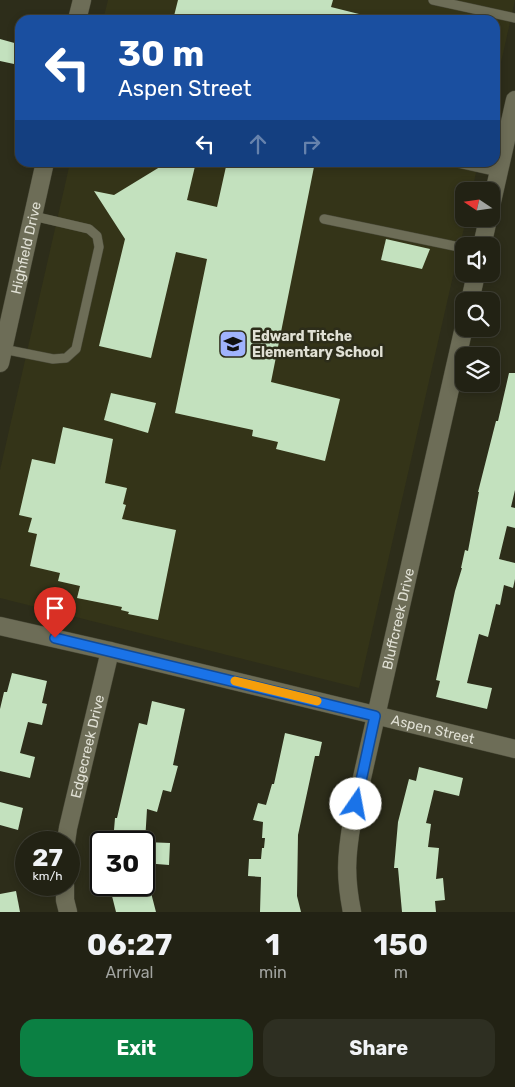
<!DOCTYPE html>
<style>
body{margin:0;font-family:Rubik,sans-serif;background:#2e2f22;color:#f1f3f6;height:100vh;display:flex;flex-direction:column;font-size:19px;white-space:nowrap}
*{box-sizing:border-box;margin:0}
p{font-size:16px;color:#a2a4a0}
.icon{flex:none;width:28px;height:28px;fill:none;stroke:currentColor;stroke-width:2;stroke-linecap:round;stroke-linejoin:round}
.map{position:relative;height:912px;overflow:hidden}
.sheet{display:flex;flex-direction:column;background:#222214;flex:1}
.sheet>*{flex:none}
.banner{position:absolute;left:15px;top:15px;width:485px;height:152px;border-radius:15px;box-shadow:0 2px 8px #0003,0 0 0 1px #3f3f34;background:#1a4fa0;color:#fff;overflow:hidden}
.needle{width:32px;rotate:283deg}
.controls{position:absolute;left:455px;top:182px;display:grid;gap:10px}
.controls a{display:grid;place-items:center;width:45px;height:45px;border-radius:10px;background:#222214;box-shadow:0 2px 8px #0003,0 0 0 1px #3f3f34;font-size:25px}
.speed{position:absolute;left:15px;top:831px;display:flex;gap:10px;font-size:25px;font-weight:700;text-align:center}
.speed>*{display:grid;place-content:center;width:65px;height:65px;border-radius:50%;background:#222214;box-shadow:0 2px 8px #0003,0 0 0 1px #3f3f34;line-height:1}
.speed small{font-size:12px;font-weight:400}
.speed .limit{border:2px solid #111;border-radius:8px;background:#fff;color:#111}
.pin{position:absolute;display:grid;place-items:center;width:42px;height:42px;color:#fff;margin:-51px -21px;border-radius:50% 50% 50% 0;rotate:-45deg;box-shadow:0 0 5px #0007}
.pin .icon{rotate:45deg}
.me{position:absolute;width:55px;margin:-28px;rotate:12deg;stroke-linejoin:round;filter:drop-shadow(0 0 4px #0008)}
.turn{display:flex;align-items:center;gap:18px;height:105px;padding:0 20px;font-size:22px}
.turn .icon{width:65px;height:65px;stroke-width:2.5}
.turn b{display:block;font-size:35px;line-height:42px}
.lanes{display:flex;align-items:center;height:48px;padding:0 20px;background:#0003;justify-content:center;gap:25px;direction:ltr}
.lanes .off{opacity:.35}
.eta{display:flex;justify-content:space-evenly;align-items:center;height:85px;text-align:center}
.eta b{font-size:30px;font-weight:700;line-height:35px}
.cta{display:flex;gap:10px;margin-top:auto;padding:10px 20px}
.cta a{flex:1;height:58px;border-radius:15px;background:#0b8043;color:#fff;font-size:20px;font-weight:700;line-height:58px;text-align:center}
.cta a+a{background:#2e2f22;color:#f1f3f6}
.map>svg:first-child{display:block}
.built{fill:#343418}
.building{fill:#c3e1be}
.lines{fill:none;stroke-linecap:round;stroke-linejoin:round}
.lane-casing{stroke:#4b4b3a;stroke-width:10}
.street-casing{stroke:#4b4b3a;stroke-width:19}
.lane{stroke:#6d6d57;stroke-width:9}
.street{stroke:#6d6d57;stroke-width:18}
.route-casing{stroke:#114b97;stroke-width:12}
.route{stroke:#1a73e8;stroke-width:9}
.slow{stroke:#f59e0b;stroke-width:9}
.labels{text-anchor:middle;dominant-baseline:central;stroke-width:5;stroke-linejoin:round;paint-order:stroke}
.street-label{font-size:14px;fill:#e0e0d4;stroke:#2d2d1a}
.poi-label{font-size:14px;font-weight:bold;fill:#e0e0d4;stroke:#2d2d1a;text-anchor:start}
</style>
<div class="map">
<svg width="515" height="912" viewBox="0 0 515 912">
<rect width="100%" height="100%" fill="#2d2d1a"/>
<g class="built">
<path d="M108,0H515L495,89V20H103Z"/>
<path d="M70,163H478L472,191H464V219H466L359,688L0,598V470Z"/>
</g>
<g class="building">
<path d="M178,0H333L331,7L359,14V20H173Z"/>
<path d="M0,39L18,44L14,64L0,61Z"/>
<path d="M168,162H196L187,200L217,207L227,162H315L271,382L340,399L325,461L276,449L278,442L252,436L253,430L175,413L207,259L176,252L151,358L99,346L125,239L94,191L114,195Z"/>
<path d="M386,239L430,249L422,269L381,260Z"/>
<path d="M509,373H515V490L511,507L515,508V528L507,526L499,559L515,563V579L513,588L504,585L500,605L496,604L488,637L479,634L467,683L492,688L487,709L436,697L440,681L436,680L455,591L462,568H461L465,550L468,551L479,492H478L496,421H498Z"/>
<path d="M111,393L156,403L148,433L104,420Z"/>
<path d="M63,427L113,439L105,483L127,488L123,504L126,505L122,519L176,530L158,620L128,614L129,612L121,610L122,607L77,598L80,586L58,581L60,573L30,566L37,534L28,532L32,518L19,515L32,459L55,464Z"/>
<path d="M12,673L47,681L42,703L47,704L42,725L28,722L20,753L35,757L30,778L0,771V709L4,692H7Z"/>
<path d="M152,701L185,709L173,765L178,766L171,792L163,790L157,812L147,809L145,842L170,843L169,865L144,863V842H113L115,818H117L139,723L147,725Z"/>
<path d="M285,733L322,742L319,756H315L298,835L297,896L301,912H260L261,877L248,876L249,859H261L262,848H264L265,838H262L263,822L253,820L258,803L266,805L272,784H274Z"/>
<path d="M419,767L463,778L459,796L434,790L426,823L431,824L428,847L439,848L436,879L443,878L445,900L435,901L436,912H402L398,868H394L398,822L409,779L416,781Z"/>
<path d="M0,802L23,808L18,830L0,825Z"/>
<path d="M111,885H149L156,912H116L110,888H112Z"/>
<path d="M16,891L20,912H0V894Z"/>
</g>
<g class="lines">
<defs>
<g id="lane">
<path d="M433,0L515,18"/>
<path d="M454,162L499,172"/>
<path d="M324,219L464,248"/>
<path d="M3,349L53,359L66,358L76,349L99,247L97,236L89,229L33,216"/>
</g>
<g id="street">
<path d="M77,20L82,0"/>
<path d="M491,206L515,100"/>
<path d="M482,246L488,219"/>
<path d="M470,301L476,274"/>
<path id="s1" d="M0,363L45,162"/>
<path id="s2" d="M0,626L110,651L515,749"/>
<path id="s3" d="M66,842L68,828L110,651"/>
<path d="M65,885V900L68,912"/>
<path id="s4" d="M352,912C345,877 346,857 352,822L464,327"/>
</g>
</defs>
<use href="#lane" class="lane-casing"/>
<use href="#street" class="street-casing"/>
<use href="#lane" class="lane"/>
<use href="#street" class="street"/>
</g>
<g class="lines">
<defs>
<path id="route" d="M55,638L375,716L356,804"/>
</defs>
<use href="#route" class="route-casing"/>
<use href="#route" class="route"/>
<path class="slow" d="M235,681L317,701"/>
</g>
<defs>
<symbol id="school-square" viewBox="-11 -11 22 22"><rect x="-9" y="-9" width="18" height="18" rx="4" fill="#a0b3fd" stroke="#2d2d1a"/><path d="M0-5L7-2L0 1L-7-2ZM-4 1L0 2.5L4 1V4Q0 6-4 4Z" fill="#111"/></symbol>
</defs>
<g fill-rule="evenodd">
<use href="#school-square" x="217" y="328" width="32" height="32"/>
</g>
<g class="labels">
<g class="street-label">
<text stroke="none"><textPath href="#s1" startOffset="118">Highfield Drive</textPath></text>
<text stroke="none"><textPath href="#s4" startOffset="299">Bluffcreek Drive</textPath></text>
<text stroke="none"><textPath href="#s2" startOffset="445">Aspen Street</textPath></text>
<text stroke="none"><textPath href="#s3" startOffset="98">Edgecreek Drive</textPath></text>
</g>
<g class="poi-label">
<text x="252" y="336">Edward Titche<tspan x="252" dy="16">Elementary School</tspan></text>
</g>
</g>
</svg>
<div class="controls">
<a><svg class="needle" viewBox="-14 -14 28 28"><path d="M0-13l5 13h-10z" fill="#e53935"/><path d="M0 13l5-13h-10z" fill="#a2a4a0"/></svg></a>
<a><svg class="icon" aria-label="sound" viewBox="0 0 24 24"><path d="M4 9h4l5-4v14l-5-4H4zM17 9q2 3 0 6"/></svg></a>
<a><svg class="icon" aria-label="search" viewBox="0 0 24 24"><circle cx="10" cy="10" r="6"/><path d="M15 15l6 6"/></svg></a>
<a><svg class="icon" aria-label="layers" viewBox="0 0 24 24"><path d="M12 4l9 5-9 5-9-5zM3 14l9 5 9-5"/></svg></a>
</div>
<div class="speed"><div>27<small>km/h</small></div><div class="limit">30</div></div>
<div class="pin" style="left:55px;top:638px;background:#d93025"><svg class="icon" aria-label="arrive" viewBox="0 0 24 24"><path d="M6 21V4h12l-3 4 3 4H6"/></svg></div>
<svg class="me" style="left:356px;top:804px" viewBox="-20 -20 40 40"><circle r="19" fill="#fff"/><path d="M0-13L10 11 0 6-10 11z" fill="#1a73e8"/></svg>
<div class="banner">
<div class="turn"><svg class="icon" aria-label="left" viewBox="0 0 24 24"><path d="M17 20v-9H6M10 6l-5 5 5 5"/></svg><div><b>30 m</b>Aspen Street</div></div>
<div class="lanes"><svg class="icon" aria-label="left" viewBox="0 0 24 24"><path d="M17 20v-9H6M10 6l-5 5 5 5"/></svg><svg class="icon off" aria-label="ahead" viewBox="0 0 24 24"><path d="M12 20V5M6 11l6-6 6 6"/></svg><svg class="icon off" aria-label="right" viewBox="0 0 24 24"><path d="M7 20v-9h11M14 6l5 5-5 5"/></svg></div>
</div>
</div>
<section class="sheet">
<div class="eta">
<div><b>06:27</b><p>Arrival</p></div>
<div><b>1</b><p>min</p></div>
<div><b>150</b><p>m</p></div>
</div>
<div class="cta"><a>Exit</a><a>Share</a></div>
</section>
